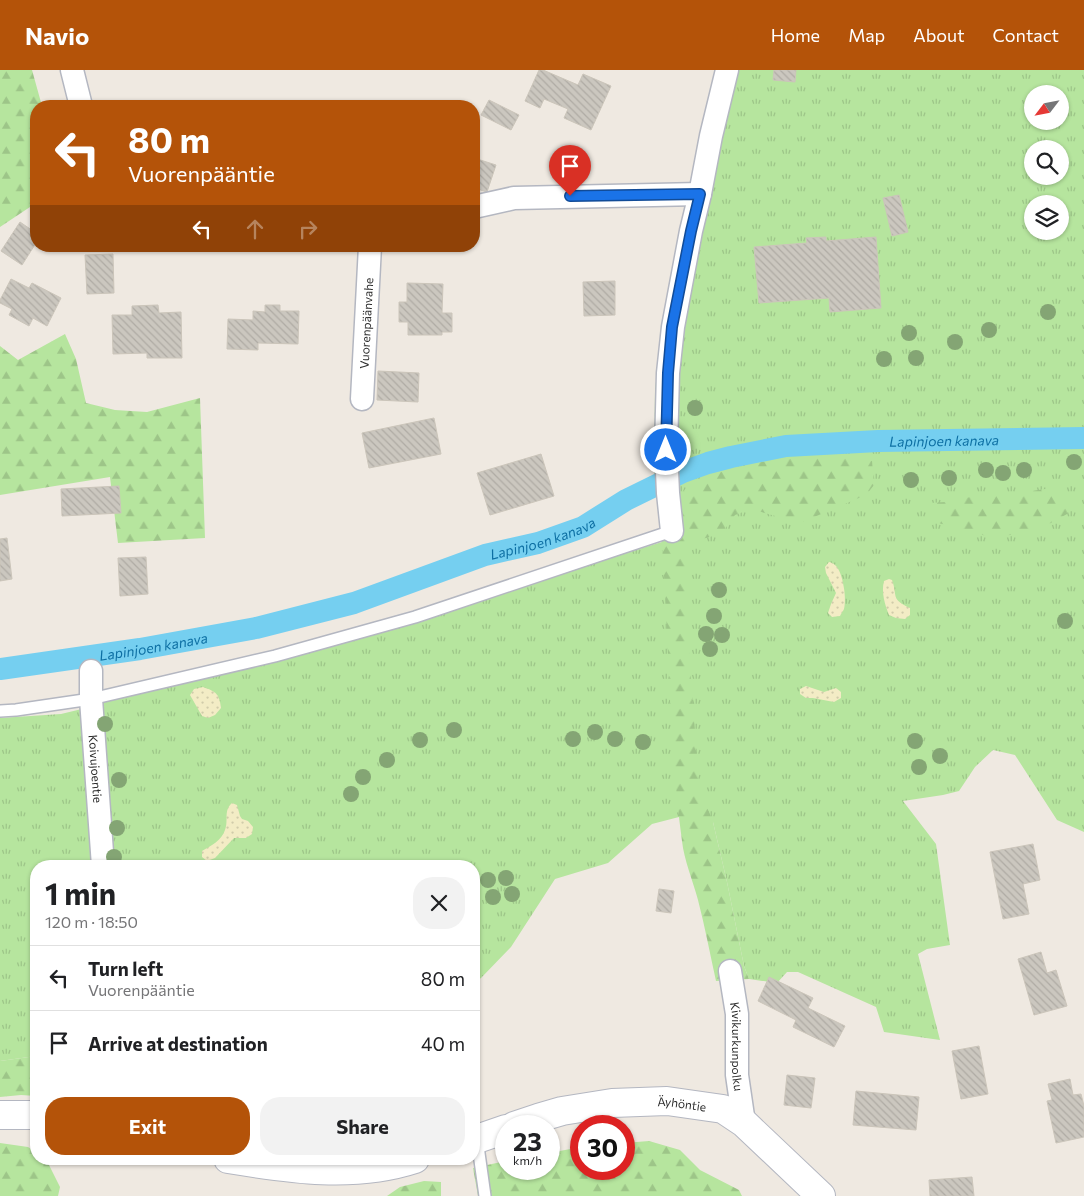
<!DOCTYPE html>
<meta charset="utf-8">
<style>
body{margin:0;font-family:Commissioner,sans-serif;background:#f2f2f2;color:#202124;height:100vh;display:flex;flex-direction:column;font-size:19px;white-space:nowrap}
*{box-sizing:border-box;margin:0}
p{font-size:16px;color:#757577}
.icon{flex:none;width:28px;height:28px;fill:none;stroke:currentColor;stroke-width:2;stroke-linecap:round;stroke-linejoin:round}
.map{position:relative;flex:1;overflow:hidden}
.sheet{position:absolute;left:30px;top:790px;width:450px;height:305px;display:flex;flex-direction:column;background:#fff;border-radius:20px;box-shadow:0 1px 4px #0004}
.sheet>*{flex:none}
.hud{position:absolute;left:30px;top:30px;width:450px;height:152px;border-radius:20px;box-shadow:0 1px 4px #0004;background:#b45309;color:#fff;overflow:hidden}
.needle{width:32px;rotate:238deg}
.tools{position:absolute;left:1024px;top:15px;display:grid;gap:10px}
.tools a{display:grid;place-items:center;width:45px;height:45px;border-radius:50%;background:#fff;box-shadow:0 1px 4px #0004;font-size:25px}
.speed{position:absolute;left:495px;top:1045px;display:flex;gap:10px;font-size:25px;font-weight:700;text-align:center}
.speed>*{display:grid;place-content:center;width:65px;height:65px;border-radius:50%;background:#fff;box-shadow:0 1px 4px #0004;line-height:1}
.speed small{font-size:12px;font-weight:400}
.speed .limit{border:8px solid #d22;background:#fff;color:#111}
.pin{position:absolute;display:grid;place-items:center;width:42px;height:42px;color:#fff;margin:-51px -21px;border-radius:50% 50% 50% 0;rotate:-45deg;box-shadow:0 0 5px #0007}
.pin .icon{rotate:45deg}
.me{position:absolute;width:55px;margin:-28px;rotate:0deg;stroke-linejoin:round;filter:drop-shadow(0 0 4px #0008)}
.turn{display:flex;align-items:center;gap:18px;height:105px;padding:0 15px;font-size:22px}
.turn .icon{width:65px;height:65px;stroke-width:2.5}
.turn b{display:block;font-size:35px;line-height:42px}
.lanes{display:flex;align-items:center;height:48px;padding:0 15px;background:#0003;justify-content:center;gap:25px;direction:ltr}
.lanes .off{opacity:.35}
.round{display:grid;place-items:center;flex:none;width:52px;height:52px;border-radius:20px;background:#f2f2f2}
.head{display:flex;align-items:center;justify-content:space-between;height:85px;padding:0 15px}
h1{font-size:30px;font-weight:700;line-height:38px}
.button{display:flex;gap:10px;margin-top:auto;padding:10px 15px}
.button a{flex:1;height:58px;border-radius:20px;background:#b45309;color:#fff;font-size:20px;font-weight:700;line-height:58px;text-align:center}
.button a+a{background:#f2f2f2;color:#202124}
ul{padding:0;list-style:none}
li{display:flex;align-items:center;gap:15px;height:65px;padding:0 15px;border-top:1px solid #e0e0e0}
li div{flex:1}
li b{display:block;font-size:19px}
li em{font-style:normal}
header{display:flex;align-items:center;gap:30px;box-sizing:border-box;height:70px;padding:0 25px;background:#b45309;color:#fff}
header strong{font-size:24px}
nav{display:flex;gap:28px;margin-inline-start:auto;font-size:18px}
.map>svg:first-child{display:block}
.grass{fill:url(#grass-tufts);fill-rule:evenodd}
.forest{fill:url(#forest-firs)}
.sand{fill:url(#sand-dots)}
.lines{fill:none;stroke-linecap:round;stroke-linejoin:round}
.canal{stroke:#75cff0;stroke-width:22}
.building{fill:url(#building-back-hatch);stroke:#cbc5ba}
.lane-casing{stroke:#b4b7c1;stroke-width:14}
.street-casing{stroke:#b4b7c1;stroke-width:25}
.secondary-casing{stroke:#b4b7c1;stroke-width:30}
.lane{stroke:#fff;stroke-width:11}
.street{stroke:#fff;stroke-width:22}
.secondary{stroke:#fff;stroke-width:28}
.tree{fill:#84a574}
.route-casing{stroke:#114b97;stroke-width:12}
.route{stroke:#1a73e8;stroke-width:9}
.labels{text-anchor:middle;dominant-baseline:central;stroke-width:4;stroke-linejoin:round;paint-order:stroke}
.street-label{font-size:12px;fill:#2e2e2e;stroke:#fff}
.water-label{font-size:14px;font-style:italic;fill:#0d6fa3;stroke:#fff}
</style>
<header>
<strong>Navio</strong>
<nav><a>Home</a><a>Map</a><a>About</a><a>Contact</a></nav>
</header>
<div class="map">
<svg width="1084" height="1126" viewBox="0 0 1084 1126">
<defs>
<pattern id="grass-tufts" width="24" height="20" patternUnits="userSpaceOnUse" patternTransform="scale(1.25)"><rect width="24" height="20" fill="#b6e59e"/><path d="M3 7l-1-3M5 7V3M7 7l1-3M15 17l-1-3M17 17v-4M19 17l1-3" fill="none" stroke="#9dc588"/></pattern>
<pattern id="forest-firs" width="22" height="20" patternUnits="userSpaceOnUse" patternTransform="scale(1.25)"><rect width="22" height="20" fill="#b6e59e"/><path d="M5 1l3.5 6h-7zM16 11l3.5 6h-7z" fill="#9dc588"/></pattern>
<pattern id="sand-dots" width="8" height="8" patternUnits="userSpaceOnUse" patternTransform="scale(1.25)"><rect width="8" height="8" fill="#f3ecc5"/><path d="M2 2h.1M6 6h.1" fill="none" stroke="#d1cbaa" stroke-width="1.8" stroke-linecap="round"/></pattern>
<pattern id="building-back-hatch" width="6" height="6" patternUnits="userSpaceOnUse" patternTransform="scale(1.25)"><rect width="6" height="6" fill="#cbc7bf"/><path d="M-1 5l2 2M0 0l6 6M5-1l2 2" fill="none" stroke="#afaba4"/></pattern>
</defs>
<rect width="100%" height="100%" fill="#efe9e1"/>
<path class="grass" d="M718,0H1084V762L1057,750L1015,685L993,680L975,697L959,721L943,725L903,731L936,774L950,875L927,879L918,884L940,970L884,962L876,937L798,902H787L777,913L749,909L744,896L727,812L713,752L679,747L652,754L608,793L555,809L511,877L481,908L474,913V796H36V986L0,991V648L61,644L86,638L152,618L318,578L427,550L528,513L662,472L654,401L655,319L669,214L697,84ZM1032,24H1060V51H1032ZM1032,79H1060V106H1032ZM1032,134H1060V161H1032Z"/>
<g class="forest">
<path d="M0,0H32L42,36H36V133L0,157Z"/>
<path d="M65,264L76,289L86,333L115,340L147,342L200,328L205,468L118,473L110,407L0,425V276L18,290Z"/>
<path d="M841,386L872,391L874,415L866,425L800,453L751,439L735,445L722,463L706,468L691,471L687,487L689,581L699,716L713,752L727,812L744,896L749,909L716,911C710,884 705,857 698,830C693,811 684,790 682,771C667,662 670,552 659,442L696,410L730,399L762,392L796,388Z"/>
<path d="M1052,418L1068,427L1067,444L1049,454L1017,464L989,468L977,462L938,453L929,433L946,432L980,425L1018,423Z"/>
<path d="M36,986V1026L21,1025L0,1027V991Z"/>
<path d="M649,1071L680,1080L700,1100L739,1120L742,1126H478L473,1098L506,1091V1099H549V1083L581,1077V1099H624V1073Z"/>
<path d="M0,1073L28,1077L36,1082V1089H46L60,1117L58,1126H0Z"/>
<path d="M424,1111L441,1112V1126H387L400,1117Z"/>
</g>
<g class="sand">
<path d="M829,492C833,493 833,493 836,496C843,503 847,529 844,539C843,541 841,544 840,546L832,547L828,543L831,534L836,523L826,503L825,497Z"/>
<path d="M889,509L892,510C898,526 890,529 910,538V545L905,549L896,548L889,545C885,535 881,522 884,511Z"/>
<path d="M806,616L824,622L836,618L841,622V628L834,632L813,628H806L800,624V619Z"/>
<path d="M203,617C217,622 219,624 221,638L215,645L208,648L202,646L190,625L194,619Z"/>
<path d="M232,733L237,735L240,746L242,749L248,751L253,757L252,764L246,768H234L215,788L207,791L202,787V781C211,776 222,770 225,760C229,750 223,741 232,733Z"/>
</g>
<g class="lines">
<path class="canal" id="s1" d="M0,599L140,579L256,558L354,533L485,485L538,473L583,457L626,430L683,402L708,393L731,387L786,376L878,371L1084,368"/>
</g>
<g class="building">
<path d="M539,0H543L578,15L583,4L611,16L591,60L564,48L568,39L544,29L540,38L525,31Z"/>
<path d="M774,0H796L795,12L773,10Z"/>
<path d="M489,30L519,45L511,60L481,45Z"/>
<path d="M474,88L496,95L487,122L474,118Z"/>
<path d="M899,125L908,162L892,166L883,128Z"/>
<path d="M20,152L36,163V173L22,195L1,181Z"/>
<path d="M826,167V171L876,167L881,238L830,242L829,228L759,233L754,177L807,173L806,168Z"/>
<path d="M113,184L114,223L87,224L85,185Z"/>
<path d="M11,209L29,218L32,213L61,228L47,256L33,248L29,256L9,245L12,239L0,233V230Z"/>
<path d="M615,211V245L584,246L583,212Z"/>
<path d="M407,213L443,214L442,243H452V262H442V265H408V252H399V232H407Z"/>
<path d="M158,235L159,243L181,242L182,288H147V283L113,284L112,245H132V236Z"/>
<path d="M265,235H280V241H299L298,274L258,273V280L227,279L228,249L253,250V241L265,242Z"/>
<path d="M378,301L419,303L418,332L377,330Z"/>
<path d="M434,348L441,384L369,398L362,363Z"/>
<path d="M541,384L554,426L490,445L477,403Z"/>
<path d="M119,416L121,443L62,446L61,419Z"/>
<path d="M7,468L12,509L0,511V469Z"/>
<path d="M146,487L148,524L120,526L118,488Z"/>
<path d="M1033,774L1040,810L1023,814L1029,844L1003,849L990,782Z"/>
<path d="M659,819L674,821L671,843L656,841Z"/>
<path d="M1041,882L1047,903L1056,900L1067,936L1034,945L1018,889Z"/>
<path d="M769,907L813,928L808,938L845,956L834,977L793,957L796,950L758,931Z"/>
<path d="M979,976L988,1024L961,1029L952,981Z"/>
<path d="M787,1005L815,1008L811,1038L784,1035Z"/>
<path d="M1070,1009L1073,1025L1081,1024L1084,1036V1067L1056,1073L1047,1031L1052,1030L1048,1014Z"/>
<path d="M856,1021L919,1027L916,1060L853,1055Z"/>
<path d="M972,1107L974,1126H930L929,1110Z"/>
</g>
<g class="lines">
<defs>
<g id="lane">
<path d="M0,641L16,640L91,629L275,586L415,547L672,461"/>
<path d="M477,1069L485,1126"/>
</g>
<g id="street">
<path d="M72,0L81,36"/>
<path d="M474,137L514,128L700,124"/>
<path id="s2" d="M362,329L370,176"/>
<path d="M672,461L668,423L666,379L668,303L673,257L691,161L700,124L711,66L727,0"/>
<path id="s3" d="M91,601V629L103,796"/>
<path id="s4" d="M730,901L737,944V1005L744,1053"/>
</g>
<g id="secondary">
<path d="M0,1045H36"/>
<path id="s5" d="M514,1056L538,1048L562,1041L612,1033L667,1031L723,1039L744,1053L821,1126"/>
<path d="M474,1070L506,1059"/>
<path d="M228,1089C290,1099 354,1109 415,1089"/>
</g>
</defs>
<use href="#lane" class="lane-casing"/>
<use href="#street" class="street-casing"/>
<use href="#secondary" class="secondary-casing"/>
<use href="#lane" class="lane"/>
<use href="#street" class="street"/>
<use href="#secondary" class="secondary"/>
</g>
<g class="tree">
<circle cx="1048" cy="242" r="8"/>
<circle cx="989" cy="260" r="8"/>
<circle cx="909" cy="263" r="8"/>
<circle cx="955" cy="272" r="8"/>
<circle cx="916" cy="288" r="8"/>
<circle cx="884" cy="289" r="8"/>
<circle cx="695" cy="338" r="8"/>
<circle cx="1074" cy="392" r="8"/>
<circle cx="986" cy="400" r="8"/>
<circle cx="1024" cy="400" r="8"/>
<circle cx="1003" cy="403" r="8"/>
<circle cx="949" cy="408" r="8"/>
<circle cx="911" cy="410" r="8"/>
<circle cx="719" cy="520" r="8"/>
<circle cx="714" cy="546" r="8"/>
<circle cx="1065" cy="551" r="8"/>
<circle cx="706" cy="564" r="8"/>
<circle cx="722" cy="565" r="8"/>
<circle cx="710" cy="579" r="8"/>
<circle cx="105" cy="654" r="8"/>
<circle cx="454" cy="660" r="8"/>
<circle cx="595" cy="662" r="8"/>
<circle cx="573" cy="669" r="8"/>
<circle cx="615" cy="669" r="8"/>
<circle cx="420" cy="670" r="8"/>
<circle cx="915" cy="671" r="8"/>
<circle cx="643" cy="672" r="8"/>
<circle cx="940" cy="686" r="8"/>
<circle cx="387" cy="690" r="8"/>
<circle cx="919" cy="697" r="8"/>
<circle cx="363" cy="707" r="8"/>
<circle cx="119" cy="710" r="8"/>
<circle cx="351" cy="724" r="8"/>
<circle cx="117" cy="758" r="8"/>
<circle cx="114" cy="787" r="8"/>
<circle cx="506" cy="808" r="8"/>
<circle cx="488" cy="810" r="8"/>
<circle cx="512" cy="824" r="8"/>
<circle cx="493" cy="827" r="8"/>
</g>
<g class="lines">
<defs>
<path id="route" d="M570,126L700,124L691,161L672,257L668,303L666,380"/>
</defs>
<use href="#route" class="route-casing"/>
<use href="#route" class="route"/>
</g>
<g class="labels">
<g class="street-label">
<text stroke="none"><textPath href="#s2" startOffset="76">Vuorenpäänvahe</textPath></text>
<text stroke="none"><textPath href="#s3" startOffset="98">Koivujoentie</textPath></text>
<text stroke="none"><textPath href="#s4" startOffset="76">Kivikurkunpolku</textPath></text>
<text stroke="none"><textPath href="#s5" startOffset="171">Äyhöntie</textPath></text>
</g>
<g class="water-label">
<text stroke="none"><textPath href="#s1" startOffset="981">Lapinjoen kanava</textPath></text>
<text stroke="none"><textPath href="#s1" startOffset="560">Lapinjoen kanava</textPath></text>
<text stroke="none"><textPath href="#s1" startOffset="155">Lapinjoen kanava</textPath></text>
</g>
</g>
</svg>
<div class="tools">
<a><svg class="needle" viewBox="-14 -14 28 28"><path d="M0-13l5 13h-10z" fill="#e53935"/><path d="M0 13l5-13h-10z" fill="#757577"/></svg></a>
<a><svg class="icon" aria-label="search" viewBox="0 0 24 24"><circle cx="10" cy="10" r="6"/><path d="M15 15l6 6"/></svg></a>
<a><svg class="icon" aria-label="layers" viewBox="0 0 24 24"><path d="M12 4l9 5-9 5-9-5zM3 14l9 5 9-5"/></svg></a>
</div>
<div class="speed"><div>23<small>km/h</small></div><div class="limit">30</div></div>
<div class="pin" style="left:570px;top:126px;background:#d93025"><svg class="icon" aria-label="arrive" viewBox="0 0 24 24"><path d="M6 21V4h12l-3 4 3 4H6"/></svg></div>
<svg class="me" style="left:666px;top:380px" viewBox="-20 -20 40 40"><circle r="17" fill="#1a73e8" stroke="#fff" stroke-width="3"/><path d="M0-11L8 9 0 5-8 9z" fill="#fff"/></svg>
<div class="hud">
<div class="turn"><svg class="icon" aria-label="left" viewBox="0 0 24 24"><path d="M17 20v-9H6M10 6l-5 5 5 5"/></svg><div><b>80 m</b>Vuorenpääntie</div></div>
<div class="lanes"><svg class="icon" aria-label="left" viewBox="0 0 24 24"><path d="M17 20v-9H6M10 6l-5 5 5 5"/></svg><svg class="icon off" aria-label="ahead" viewBox="0 0 24 24"><path d="M12 20V5M6 11l6-6 6 6"/></svg><svg class="icon off" aria-label="right" viewBox="0 0 24 24"><path d="M7 20v-9h11M14 6l5 5-5 5"/></svg></div>
</div>
<section class="sheet">
<div class="head"><div><h1>1 min</h1><p>120 m · 18:50</p></div><a class="round"><svg class="icon" aria-label="close" viewBox="0 0 24 24"><path d="M6 6l12 12M18 6L6 18"/></svg></a></div>
<ul>
<li><svg class="icon" aria-label="left" viewBox="0 0 24 24"><path d="M17 20v-9H6M10 6l-5 5 5 5"/></svg><div><b>Turn left</b><p>Vuorenpääntie</p></div><em>80 m</em></li>
<li><svg class="icon" aria-label="arrive" viewBox="0 0 24 24"><path d="M6 21V4h12l-3 4 3 4H6"/></svg><div><b>Arrive at destination</b></div><em>40 m</em></li>
</ul>
<div class="button"><a>Exit</a><a>Share</a></div>
</section>
</div>
